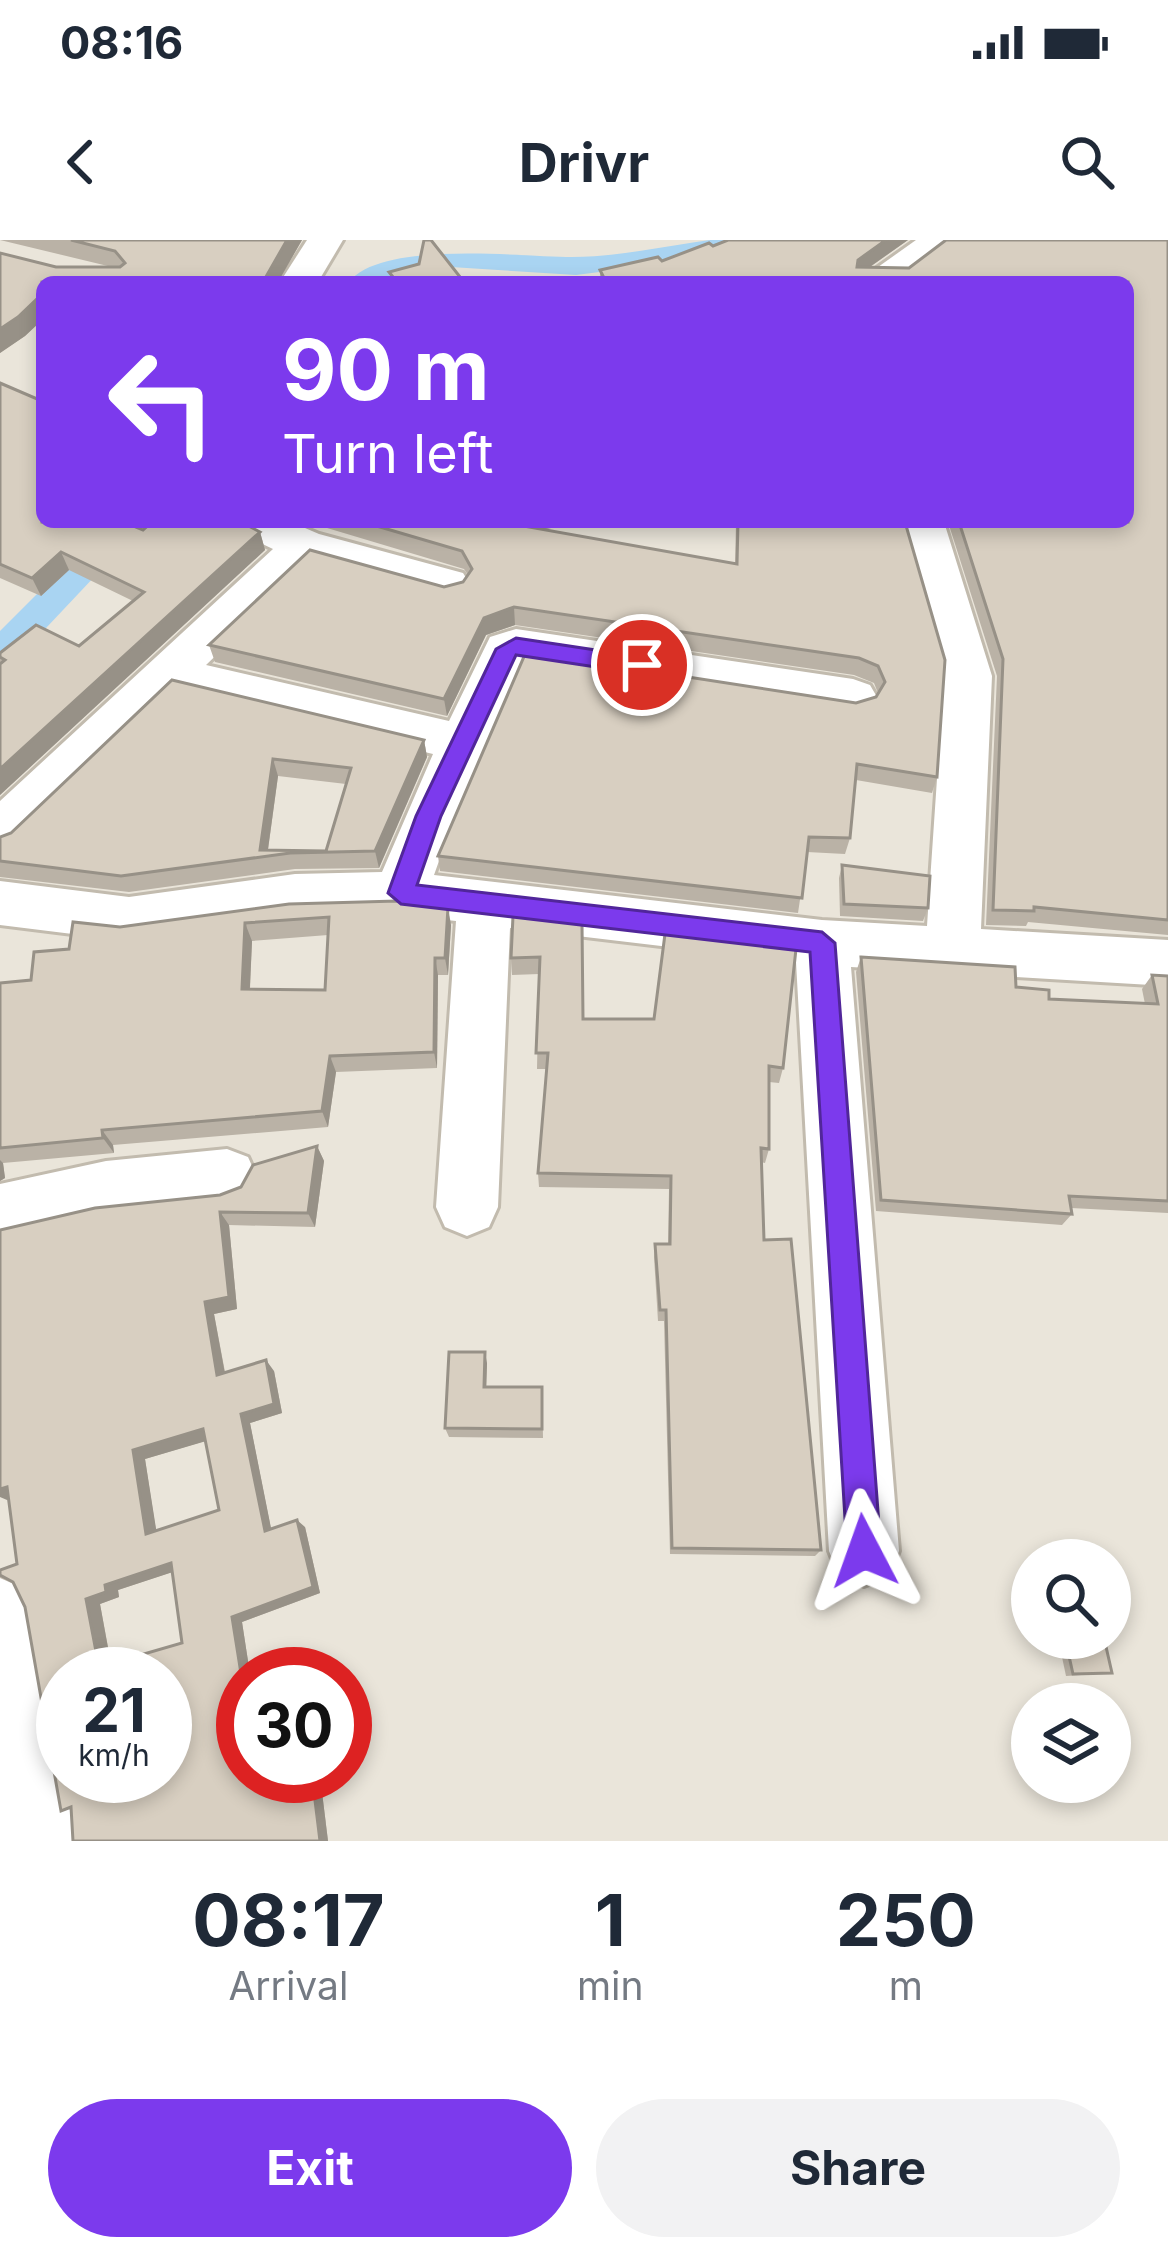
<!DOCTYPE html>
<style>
body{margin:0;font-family:Inter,sans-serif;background:#f2f2f3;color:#1f2937;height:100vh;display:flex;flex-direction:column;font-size:45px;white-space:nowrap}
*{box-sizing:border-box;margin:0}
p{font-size:39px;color:#747a83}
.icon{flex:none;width:66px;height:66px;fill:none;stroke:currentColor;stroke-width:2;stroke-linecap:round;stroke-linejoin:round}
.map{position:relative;height:1601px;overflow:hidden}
.drawer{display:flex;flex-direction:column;background:#fff;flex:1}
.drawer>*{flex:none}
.banner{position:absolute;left:36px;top:36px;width:1098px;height:252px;border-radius:18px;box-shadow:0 6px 18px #0003;background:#7c3aed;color:#fff;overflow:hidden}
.buttons{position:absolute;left:1011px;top:1299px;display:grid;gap:24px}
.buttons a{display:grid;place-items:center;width:120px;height:120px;border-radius:50%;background:#fff;box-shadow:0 6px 18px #0003;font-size:60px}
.speed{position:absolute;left:36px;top:1407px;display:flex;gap:24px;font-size:60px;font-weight:700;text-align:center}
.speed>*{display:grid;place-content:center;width:156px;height:156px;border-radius:50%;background:#fff;box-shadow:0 6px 18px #0003;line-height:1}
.speed small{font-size:30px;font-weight:400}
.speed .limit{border:18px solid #d22;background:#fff;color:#111}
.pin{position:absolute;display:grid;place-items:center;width:102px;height:102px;color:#fff;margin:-51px;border:6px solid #fff;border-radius:50%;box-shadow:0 3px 12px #0007}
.me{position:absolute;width:132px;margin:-66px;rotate:356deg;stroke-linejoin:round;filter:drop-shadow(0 0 9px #0008)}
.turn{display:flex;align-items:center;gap:42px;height:252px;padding:0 48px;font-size:54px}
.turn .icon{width:156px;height:156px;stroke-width:2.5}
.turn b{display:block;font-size:84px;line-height:102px}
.eta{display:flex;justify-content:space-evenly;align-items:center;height:204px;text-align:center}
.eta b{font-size:72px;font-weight:700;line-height:84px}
.button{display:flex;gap:24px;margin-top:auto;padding:24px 48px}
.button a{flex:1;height:138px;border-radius:72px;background:#7c3aed;color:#fff;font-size:48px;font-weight:700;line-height:138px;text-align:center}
.button a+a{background:#f2f2f3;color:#1f2937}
.status{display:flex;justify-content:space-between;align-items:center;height:84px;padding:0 60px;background:#fff;direction:ltr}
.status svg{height:33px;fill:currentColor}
header{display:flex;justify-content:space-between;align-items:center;height:156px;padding:0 48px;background:#fff;font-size:54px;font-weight:700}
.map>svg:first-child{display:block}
.residential{fill:#eae5da;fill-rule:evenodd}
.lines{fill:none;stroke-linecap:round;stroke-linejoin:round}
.canal{fill:#a9d4f2;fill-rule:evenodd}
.minor-casing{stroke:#c2bbae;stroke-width:6}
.minor{fill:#fff;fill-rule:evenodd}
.wall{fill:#bab2a6;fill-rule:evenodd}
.shaded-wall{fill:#979187}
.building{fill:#d8cfc1;stroke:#979187;stroke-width:3;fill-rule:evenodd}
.route{fill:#7c3aed;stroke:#51269a;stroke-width:3}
</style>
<div class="status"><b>08:16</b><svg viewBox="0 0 49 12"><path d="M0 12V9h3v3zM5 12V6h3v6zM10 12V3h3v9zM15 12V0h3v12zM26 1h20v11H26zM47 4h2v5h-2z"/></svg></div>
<header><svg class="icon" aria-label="back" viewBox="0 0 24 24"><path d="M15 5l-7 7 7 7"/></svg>Drivr<svg class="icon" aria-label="search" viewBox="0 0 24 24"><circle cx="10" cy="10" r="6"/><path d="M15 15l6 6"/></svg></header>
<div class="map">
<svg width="1168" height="1601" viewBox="0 0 1168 1601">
<rect width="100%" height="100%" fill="#f6f3ec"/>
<path class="residential" d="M0,0H1168V1601H0ZM42,42H1128V282H42ZM1032,1320H1110V1398H1032ZM63,1434H165V1536H63ZM243,1434H345V1536H243ZM1032,1464H1110V1542H1032Z"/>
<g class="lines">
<g class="canal">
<path d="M710,0H748L716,17L576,35L451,27L383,42H349C382,0 521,17 572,17C617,17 665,6 710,0Z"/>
<path d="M109,282H146L13,423L0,427V391Z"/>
</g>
<defs>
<g id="minor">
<path d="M307,0H343L318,42H280Z"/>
<path d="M916,0H959L902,42H857Z"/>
<path d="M230,282H291L319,294L463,333L470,344L463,355L447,360L313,322L206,425L449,481L490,397L516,389L853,439L870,445L877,457L870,469L853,475L524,424L455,576L434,635L822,680L927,686L944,436L900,282H944L992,436L981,689L1168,700V746L851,727L899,1311L889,1336L864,1346L839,1336L829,1311L796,722L510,688L498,967L489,987L467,996L445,987L436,967L456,681L401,675L295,678L129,701L0,685V641L129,657L295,634L382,632L433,514L177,453L18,606L0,612V561L273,309L237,292Z"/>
<path d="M227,909L248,917L257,937L248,957L227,965L106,977L0,1002V944L106,921Z"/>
<path d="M0,1338L25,1349L36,1374L78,1601H0Z"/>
</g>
</defs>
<use href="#minor" class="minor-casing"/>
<use href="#minor" class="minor"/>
</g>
<g class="wall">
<path d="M0,0H302L278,42H42V80L25,96L0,113V13L56,27H112Z"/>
<path d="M728,0H908L870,27L909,28L1168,0V695L1028,682L1026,686L986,685L997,436L948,282H1128V42H600V30L662,21Z"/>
<path d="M0,143L42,282L143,290L260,292L265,310L0,555V413L79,406L133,361L69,330L41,356L0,338Z"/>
<path d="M307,282H593L543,289L735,324L736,282H905L937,537L932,553L856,540L850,598L845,614L807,612L798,673L440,631L438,616L876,457L878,453L874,443L854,435L515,385L486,395L447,476L215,422L209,405L463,342L468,335L464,329Z"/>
<path d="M172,440L424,500L427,517L379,628L295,629L129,652L0,637V597L11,593ZM278,536L346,544L326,611L268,610Z"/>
<path d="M842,625L928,668L923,681L840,676L839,638Z"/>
<path d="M289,664L451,685L448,735H438L437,828L336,832L328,887L113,905L114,913L3,923L5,938L0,941V743L31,740L69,709L120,687ZM328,695L325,750L250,749L252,701Z"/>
<path d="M513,676L583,779L783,828L779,843L769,842V909L765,923L761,922L764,1000L821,1310L815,1316L670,1314L664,1081H658L654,1017L655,1004H668L669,949L539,947L538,933L546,829H537L539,734L512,735L511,718Z"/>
<path d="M861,717L1016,747L1049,759L1145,764L1142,749L1152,735L1168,736V973L1071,968L1072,974L1062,985L876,971L856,732Z"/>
<path d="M317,906L324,921L315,987L229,985L237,1069L214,1074L225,1132L274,1131L282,1173L250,1183L271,1289L305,1287L320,1353L242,1382L250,1434H243V1536H320L328,1601H73L71,1571L17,1324L8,1259L7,1260L220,955L241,947ZM205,1201L219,1270L156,1291L145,1219ZM172,1332L182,1403L111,1423L100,1364L119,1357L118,1350Z"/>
<path d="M487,1123L486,1147H542L543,1198L449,1197L445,1188Z"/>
<path d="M1058,1398H1104L1112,1433L1066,1436Z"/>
</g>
<g class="shaded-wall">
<path d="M287,0H302L278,42H263Z"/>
<path d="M886,0H908L854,38L858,20Z"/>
<path d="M42,54V80L25,96L0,113V89Z"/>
<path d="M488,282H593L489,297Z"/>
<path d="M260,292L265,310L0,555V529Z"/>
<path d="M61,312L69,330L41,356L32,338Z"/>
<path d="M514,367L515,385L486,395L447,476L444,459L484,378Z"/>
<path d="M424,500L427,517L379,628L375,611Z"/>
<path d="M273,519L278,536L267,616L260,610Z"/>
<path d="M448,667L451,685L448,735L445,718Z"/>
<path d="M245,683L252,701L249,766L242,749Z"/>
<path d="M435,718L438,735L437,828L434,812Z"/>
<path d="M330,816L336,832L328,887L322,871Z"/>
<path d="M102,890L113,905L114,913L103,898Z"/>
<path d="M317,906L324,921L315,987L308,973Z"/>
<path d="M0,920L3,923L5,938L0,941Z"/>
<path d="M220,972L229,985L237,1069L214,1074L227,1145L217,1135L205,1062Z"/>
<path d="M485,1112L487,1123L486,1157L484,1147Z"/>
<path d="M266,1120L274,1131L282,1173L250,1183L273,1298L265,1291L241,1174Z"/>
<path d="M203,1189L213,1199L145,1219L158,1301L146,1294L133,1210Z"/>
<path d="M7,1247L22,1255L7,1260L0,1257V1249Z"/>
<path d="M297,1280L305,1287L320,1353L242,1382L250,1434H243V1446L232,1377Z"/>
<path d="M171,1323L182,1329L118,1350L119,1357L100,1364L112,1430L99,1427L86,1359L105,1345Z"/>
<path d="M312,1536H320L328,1601H320Z"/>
</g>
<g class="building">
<path d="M71,0H287L263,42H42V54L18,77L0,89V13L56,27H120L125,23L115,11Z"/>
<path d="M424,0H431L464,42H397L389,32L419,24Z"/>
<path d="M728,0H886L858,20L857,27L909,28L946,0H1168V680L1034,667V671L993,670L1003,419L959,282H1128V42H606L600,30L658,17L662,21L709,3L713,6Z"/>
<path d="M0,143L42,161V282H124L143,290L152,282H241L260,292L0,529V424L5,420L0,417V413L36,385L79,406L144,352L61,312L32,338L0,324Z"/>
<path d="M363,282H501L737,324L738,282H905L945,420L937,537L857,524L850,598L809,597L802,658L438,616L526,412L856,463L876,457L885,442L878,426L859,418L514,367L484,378L444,459L209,405L310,310L444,347L463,342L472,329L462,311Z"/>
<path d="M172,440L424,500L375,611L290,613L121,636L0,621V597L11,593ZM273,519L351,528L326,611L260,610Z"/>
<path d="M842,625L930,636L928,668L844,664Z"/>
<path d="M397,661L448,667L445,718H435L434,812L330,816L322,871L102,890L103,898L0,908V743L31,740L34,712L69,709L73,682L120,687L289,664ZM329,677L325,750L242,749L245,683Z"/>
<path d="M513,676L582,684L583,779H654L665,694L796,709L783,828L769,826V909L761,908L764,1000L791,999L821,1310L672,1308L666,1070H660L655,1004H670L671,936L538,933L548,813H536L540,717L511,718Z"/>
<path d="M861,717L1015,727L1016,747L1049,750V759L1158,764L1152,735L1168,736V961L1069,956L1072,974L881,960Z"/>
<path d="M317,906L308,973L220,972L229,1057L205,1062L217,1135L266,1120L274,1164L241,1174L265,1291L297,1280L313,1347L232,1377L243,1446V1536H312L320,1601H73L71,1567L61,1571L25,1367L13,1342L0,1335V1330L17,1324L7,1247L0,1249V990L95,968L220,955L241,947L253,925ZM203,1189L219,1270L146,1294L133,1210ZM171,1323L182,1403L99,1427L86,1359L106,1352L105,1345ZM63,1434H165V1536H63Z"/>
<path d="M449,1112H485L484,1147H542V1189L445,1188Z"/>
<path d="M1065,1398H1104L1112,1433L1073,1434Z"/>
</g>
<path class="route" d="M516,398L642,417L654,425L642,434L516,415L441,576L417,645L822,692L835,703L881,1311L876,1323L864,1328L852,1323L847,1311L810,712L401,664L388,653L416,576L496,409Z"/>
</svg>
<div class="buttons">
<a><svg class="icon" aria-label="search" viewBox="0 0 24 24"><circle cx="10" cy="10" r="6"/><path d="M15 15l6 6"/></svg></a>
<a><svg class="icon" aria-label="layers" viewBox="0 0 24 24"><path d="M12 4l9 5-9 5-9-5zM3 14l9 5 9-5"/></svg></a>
</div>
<div class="speed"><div>21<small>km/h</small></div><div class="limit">30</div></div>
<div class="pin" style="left:642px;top:425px;background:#d93025"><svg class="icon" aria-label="arrive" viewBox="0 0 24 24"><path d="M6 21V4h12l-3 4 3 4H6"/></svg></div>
<svg class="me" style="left:864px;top:1311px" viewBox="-20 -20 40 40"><path d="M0-17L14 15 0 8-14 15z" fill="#7c3aed" stroke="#fff" stroke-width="4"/></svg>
<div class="banner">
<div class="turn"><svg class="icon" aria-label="left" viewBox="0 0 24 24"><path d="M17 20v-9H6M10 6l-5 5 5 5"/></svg><div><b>90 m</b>Turn left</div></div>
</div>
</div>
<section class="drawer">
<div class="eta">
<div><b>08:17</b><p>Arrival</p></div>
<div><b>1</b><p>min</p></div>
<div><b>250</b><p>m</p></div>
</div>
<div class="button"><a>Exit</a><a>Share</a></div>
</section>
